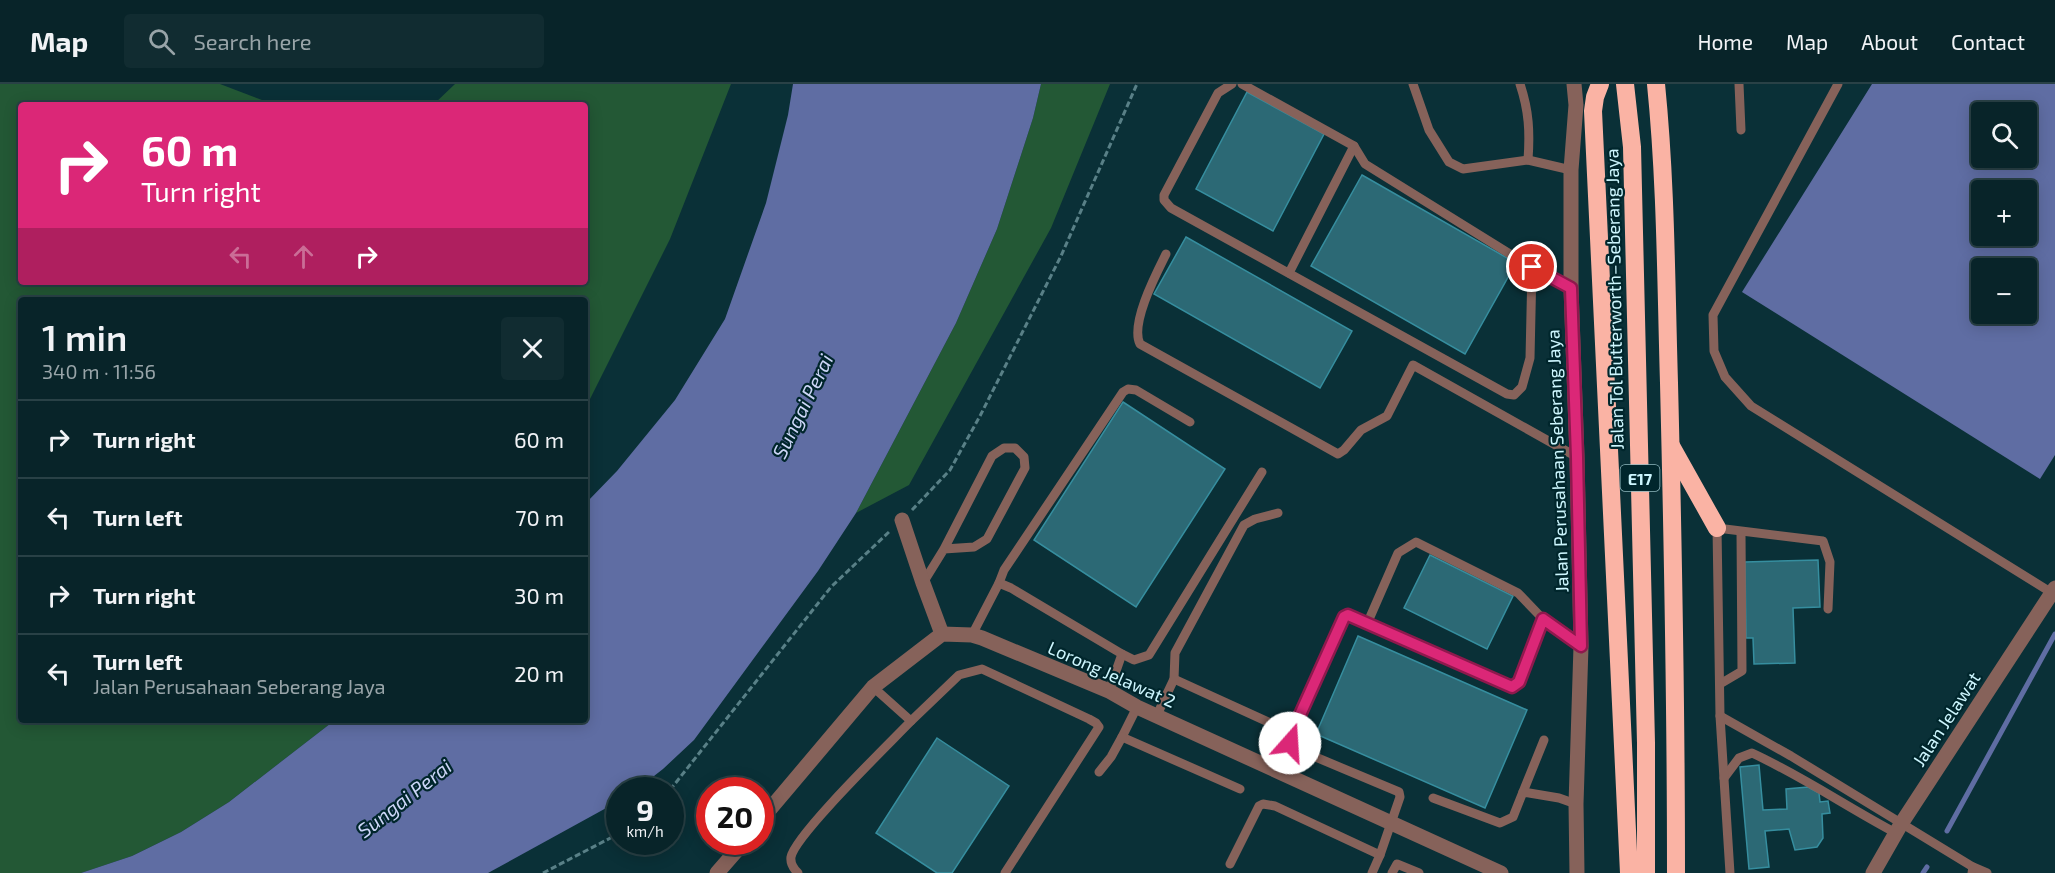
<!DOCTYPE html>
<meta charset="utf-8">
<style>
body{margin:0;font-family:"Exo 2",sans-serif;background:#112c31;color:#f1f3f6;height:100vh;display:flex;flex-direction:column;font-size:22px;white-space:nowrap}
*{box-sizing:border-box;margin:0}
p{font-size:20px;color:#98a4a8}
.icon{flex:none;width:33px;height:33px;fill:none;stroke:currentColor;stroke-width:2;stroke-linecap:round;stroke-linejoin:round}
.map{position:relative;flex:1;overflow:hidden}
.panel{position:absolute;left:18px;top:213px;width:570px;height:426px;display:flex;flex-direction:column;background:#082429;border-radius:6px;box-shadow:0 3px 15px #0003,0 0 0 2px #294146}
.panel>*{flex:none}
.top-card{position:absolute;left:18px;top:18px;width:570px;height:183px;border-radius:6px;box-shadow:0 3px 15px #0003,0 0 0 2px #294146;background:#db2777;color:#fff;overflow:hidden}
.buttons{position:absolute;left:1971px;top:18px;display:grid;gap:12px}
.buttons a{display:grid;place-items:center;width:66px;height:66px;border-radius:6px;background:#082429;box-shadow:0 3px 15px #0003,0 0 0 2px #294146;font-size:30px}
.speed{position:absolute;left:606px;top:693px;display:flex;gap:12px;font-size:30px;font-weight:700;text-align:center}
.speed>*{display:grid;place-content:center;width:78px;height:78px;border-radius:50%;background:#082429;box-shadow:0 3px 15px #0003,0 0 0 2px #294146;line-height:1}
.speed small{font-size:15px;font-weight:400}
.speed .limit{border:9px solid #d22;background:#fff;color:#111}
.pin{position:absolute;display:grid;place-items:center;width:51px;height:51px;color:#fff;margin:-26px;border:3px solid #fff;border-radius:50%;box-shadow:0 2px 6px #0007}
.me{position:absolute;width:66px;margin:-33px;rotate:19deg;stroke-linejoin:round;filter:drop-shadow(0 0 4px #0008)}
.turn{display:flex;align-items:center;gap:21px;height:126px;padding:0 24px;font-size:27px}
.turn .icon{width:78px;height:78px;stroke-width:2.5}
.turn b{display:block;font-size:42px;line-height:51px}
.lanes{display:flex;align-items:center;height:57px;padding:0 24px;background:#0003;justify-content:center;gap:30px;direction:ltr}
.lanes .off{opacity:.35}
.round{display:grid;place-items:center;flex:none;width:63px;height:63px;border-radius:6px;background:#112c31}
.overview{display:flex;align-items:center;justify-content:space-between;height:102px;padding:0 24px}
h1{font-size:36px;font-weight:600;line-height:45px}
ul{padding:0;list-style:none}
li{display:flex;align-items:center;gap:18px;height:78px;padding:0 24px;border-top:2px solid #294146}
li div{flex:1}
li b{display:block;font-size:22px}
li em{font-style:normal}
header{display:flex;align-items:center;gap:36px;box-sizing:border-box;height:84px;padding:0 30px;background:#082429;border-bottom:2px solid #294146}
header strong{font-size:28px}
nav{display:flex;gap:33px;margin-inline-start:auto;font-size:21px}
.search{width:420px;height:54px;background:#112c31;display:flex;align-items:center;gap:15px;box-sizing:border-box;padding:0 21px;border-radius:6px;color:#98a4a8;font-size:22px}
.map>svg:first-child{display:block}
.green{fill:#235835}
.water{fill:#5f6da3;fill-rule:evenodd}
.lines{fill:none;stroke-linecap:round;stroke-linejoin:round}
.stream{stroke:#5f6da3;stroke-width:5}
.building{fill:#2c6975;stroke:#368e9f;stroke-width:1.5}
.path{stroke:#598087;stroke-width:3;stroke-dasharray:6 3;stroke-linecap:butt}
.lane{stroke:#86625a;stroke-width:9}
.street{stroke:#86625a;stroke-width:15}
.highway{stroke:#fab3a4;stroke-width:18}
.route-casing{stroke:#8e194d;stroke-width:15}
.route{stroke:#db2777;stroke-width:10}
.labels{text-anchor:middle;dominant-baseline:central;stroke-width:4.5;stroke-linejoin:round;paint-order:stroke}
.shield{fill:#00262c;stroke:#90b8bf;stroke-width:1.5}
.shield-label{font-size:16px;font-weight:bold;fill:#cdf6fe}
.street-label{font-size:18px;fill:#cdf6fe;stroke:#00262c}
.water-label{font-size:20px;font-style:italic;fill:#ccd6f7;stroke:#00262c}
</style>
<header>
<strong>Map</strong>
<div class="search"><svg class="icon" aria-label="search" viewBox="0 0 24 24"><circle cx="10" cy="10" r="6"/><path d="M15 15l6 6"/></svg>Search here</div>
<nav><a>Home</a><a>Map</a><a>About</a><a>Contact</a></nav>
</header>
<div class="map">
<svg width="2055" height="789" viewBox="0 0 2055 789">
<rect width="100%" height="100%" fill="#0a3037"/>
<g class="green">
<path d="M0,0H220L275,21H21V198H585V21H433L455,0H731L670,155L585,325V216H21V636H335L229,718L181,748L132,772L81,789H0Z"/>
<path d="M1041,0H1110L1051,144L909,401L856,429L956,239L997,145L1033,34Z"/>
</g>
<g class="water">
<path d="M793,0H1041L1033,34L997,145L956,239L856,429L818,487L694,656L663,685L636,706H620L619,717L488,789H81L132,772L181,748L229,718L335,636H585V420L617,387L675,316L725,235L766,119L788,31Z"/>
<path d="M1872,0H2055V371L2040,395L1742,208ZM1982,28H2026V74H1982ZM1982,106H2026V152H1982ZM1982,184H2026V230H1982Z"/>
</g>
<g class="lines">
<g class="stream">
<path d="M1947,747L2055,550"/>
<path d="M1923,789L1927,783"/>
</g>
</g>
<g class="building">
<path d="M1247,8L1324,50L1273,147L1196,105Z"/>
<path d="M1362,91L1516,179L1465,270L1311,182Z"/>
<path d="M1186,153L1352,247L1320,304L1154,210Z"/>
<path d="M1123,318L1225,385L1136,523L1034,456Z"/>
<path d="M1430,471L1513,512L1487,565L1404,524Z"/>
<path d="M1818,476L1820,523L1793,524L1795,579L1754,580L1753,554H1746L1745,478Z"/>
<path d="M1358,552L1527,626L1485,724L1316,650Z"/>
<path d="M937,654L1009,702L952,789H937L876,749Z"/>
<path d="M1759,681L1763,726L1787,725L1786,705L1808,703L1819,709L1820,718L1828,717L1830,729L1822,730L1823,754L1817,763L1795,766L1789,745L1765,747L1769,783L1749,785L1740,683Z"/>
</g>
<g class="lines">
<g class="path">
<path d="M912,426L950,386L980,332L1061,172L1137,0"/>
<path d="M670,706L831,503L890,447"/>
<path d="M543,789L620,749"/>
</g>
<g class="lane">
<path d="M1232,0L1218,9L1164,111V116L1171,124L1507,310L1514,311L1522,303L1530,274L1532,183"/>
<path d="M1242,0L1354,62L1365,80L1547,193L1571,204"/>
<path d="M1413,0L1429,46L1449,78L1463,85L1528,76L1571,86"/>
<path d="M1520,0C1529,27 1530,48 1528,76"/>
<path d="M1739,0L1741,46"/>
<path d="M1838,0L1713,231L1714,267L1725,293L1751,322L2052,509"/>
<path d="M1166,170C1156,190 1130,240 1140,260L1338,370L1344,366L1361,346L1387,332L1413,281L1577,373"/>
<path d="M1289,189L1354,62"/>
<path d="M923,499L944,465L992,372L1004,364H1015L1024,373L1025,384L987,455L974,463L944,465"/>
<path d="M1543,535L1519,598L1512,603L1367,540L1398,469L1416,458L1518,509L1543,535L1581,562"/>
<path d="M972,551L999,499"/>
<path d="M1122,570L1134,576L1149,571L1262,388"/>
<path d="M1174,595L1277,642"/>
<path d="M1720,600L1742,587L1741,448"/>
<path d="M1109,607L1122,570L1011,504L999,499L1004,486L1123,308L1128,305L1136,306L1190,338"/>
<path d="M1137,623L1122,653L1240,705"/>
<path d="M1157,631L1174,595L1175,569L1244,441L1255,435L1278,429"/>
<path d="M1720,632L1791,672L1973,783L1972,789"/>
<path d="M911,637L959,591L982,585L1089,635L1096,639L1099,643L1005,789"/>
<path d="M1099,688L1111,673L1122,653"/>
<path d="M1724,694L1739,674L1752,669C1802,692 1847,723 1896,749"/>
<path d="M1523,708L1544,656"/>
<path d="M1433,714L1500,739L1513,733L1523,708L1559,714L1576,720"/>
<path d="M1230,780L1259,722L1263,720L1275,722L1380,771L1400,713L1399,708L1294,664L1290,659L1289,653L1344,533L1348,531L1367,540"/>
<path d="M1973,783L1987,789"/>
<path d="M798,789C794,785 790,780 791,773C795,751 890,659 911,637L873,603"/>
<path d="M1372,789L1380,771"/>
<path d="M1392,789L1397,780L1419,789"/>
<path d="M1730,789L1720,632L1717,444L1823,457L1830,478L1828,525"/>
</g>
<g class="street">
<path d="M1574,0L1576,21L1571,86V204L1577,373L1581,562L1576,720L1577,789"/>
<path d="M902,436L923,499L942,550"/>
<path d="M760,737L873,603L942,550L972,551L982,554L1109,607L1137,623L1501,789"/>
<path d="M717,789L744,758"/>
<path d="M1873,789L1901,740L2055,504"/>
</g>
<g class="highway">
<path d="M1600,0L1595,13L1593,27L1629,789"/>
<path d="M1625,0L1632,63L1646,659V789"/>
<path d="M1656,0C1666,99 1666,199 1669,299C1673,462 1676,626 1676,789"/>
<path d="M1671,362L1717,444"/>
</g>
</g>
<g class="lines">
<defs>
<path id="route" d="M1290,659V653L1344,533L1348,531L1512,603L1519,598L1543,535L1581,562L1577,373L1571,204L1532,183"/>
</defs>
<use href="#route" class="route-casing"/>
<use href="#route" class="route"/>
</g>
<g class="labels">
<rect class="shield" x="1620.5" y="381" width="39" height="26" rx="4.5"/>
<g class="shield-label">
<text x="1640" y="394">E17</text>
</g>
<g class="street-label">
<text transform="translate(1614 215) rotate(-91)">Jalan Tol Butterworth–Seberang Jaya</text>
<text transform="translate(1557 377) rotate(-92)">Jalan Perusahaan Seberang Jaya</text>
<text transform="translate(1112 590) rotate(24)">Lorong Jelawat 2</text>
<text transform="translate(1946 635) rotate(-57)">Jalan Jelawat</text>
</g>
<g class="water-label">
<text transform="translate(802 322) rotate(-64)">Sungai Perai</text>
<text transform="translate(404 714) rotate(-38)">Sungai Perai</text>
</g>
</g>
</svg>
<div class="buttons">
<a><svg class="icon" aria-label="search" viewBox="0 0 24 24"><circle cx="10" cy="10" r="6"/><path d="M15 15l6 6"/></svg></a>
<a>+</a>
<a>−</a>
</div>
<div class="speed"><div>9<small>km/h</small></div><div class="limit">20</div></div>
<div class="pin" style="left:1532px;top:183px;background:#d93025"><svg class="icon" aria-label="arrive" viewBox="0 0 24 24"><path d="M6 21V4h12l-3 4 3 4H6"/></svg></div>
<svg class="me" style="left:1290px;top:659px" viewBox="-20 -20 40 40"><circle r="19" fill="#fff"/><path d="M0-13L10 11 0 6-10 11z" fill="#db2777"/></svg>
<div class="top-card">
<div class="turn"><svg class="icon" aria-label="right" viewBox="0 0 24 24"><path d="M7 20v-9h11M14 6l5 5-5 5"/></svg><div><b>60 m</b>Turn right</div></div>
<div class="lanes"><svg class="icon off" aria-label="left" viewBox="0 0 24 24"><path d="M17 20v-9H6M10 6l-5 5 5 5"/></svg><svg class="icon off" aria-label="ahead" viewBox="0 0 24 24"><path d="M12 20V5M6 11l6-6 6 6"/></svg><svg class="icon" aria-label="right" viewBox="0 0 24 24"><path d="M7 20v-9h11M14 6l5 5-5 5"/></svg></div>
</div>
<section class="panel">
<div class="overview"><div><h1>1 min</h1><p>340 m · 11:56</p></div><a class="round"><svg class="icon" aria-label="close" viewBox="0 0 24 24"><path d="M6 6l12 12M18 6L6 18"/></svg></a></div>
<ul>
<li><svg class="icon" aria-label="right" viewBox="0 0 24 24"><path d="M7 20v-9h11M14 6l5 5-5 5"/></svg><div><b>Turn right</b></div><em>60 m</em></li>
<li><svg class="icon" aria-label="left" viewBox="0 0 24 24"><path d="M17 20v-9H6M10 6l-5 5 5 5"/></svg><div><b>Turn left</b></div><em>70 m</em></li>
<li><svg class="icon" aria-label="right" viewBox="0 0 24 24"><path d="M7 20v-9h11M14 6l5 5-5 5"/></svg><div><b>Turn right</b></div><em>30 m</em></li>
<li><svg class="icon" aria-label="left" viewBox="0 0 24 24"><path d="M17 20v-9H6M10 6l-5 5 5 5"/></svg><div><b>Turn left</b><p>Jalan Perusahaan Seberang Jaya</p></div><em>20 m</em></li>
</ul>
</section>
</div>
